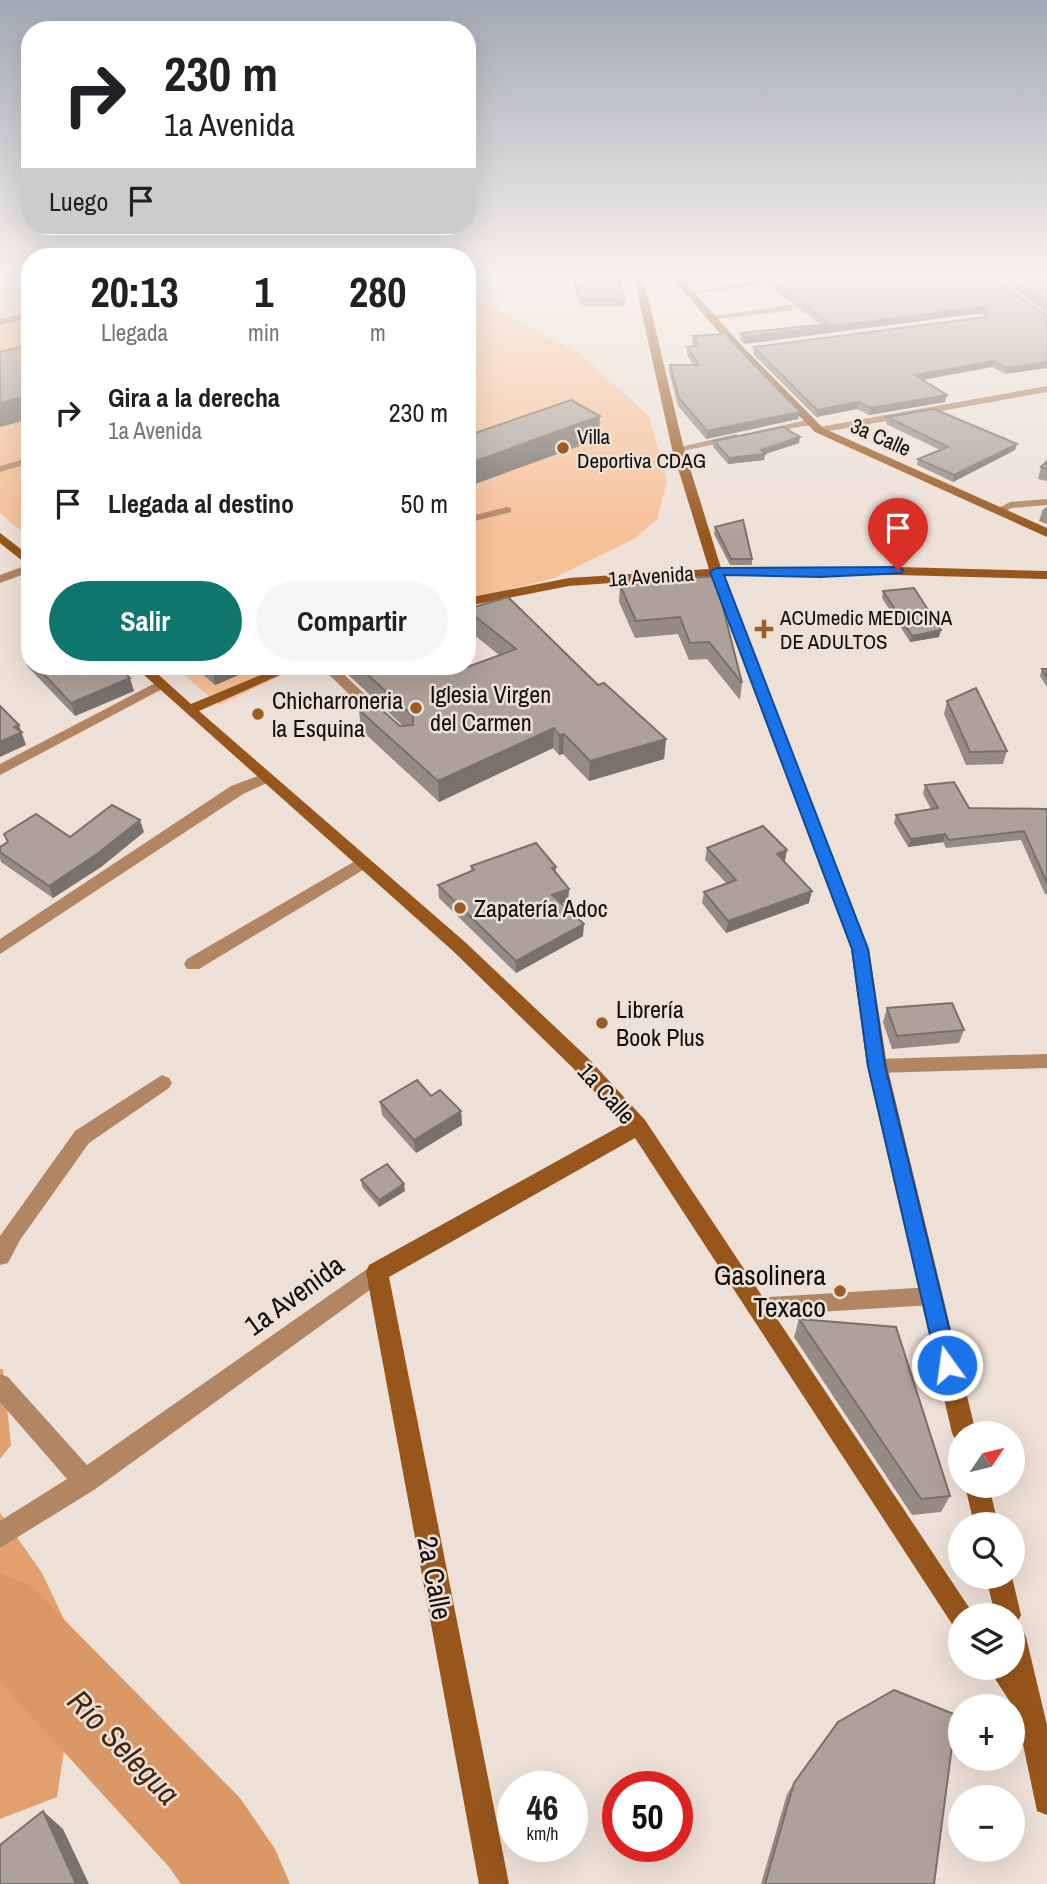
<!DOCTYPE html>
<html lang="es">
<meta charset="utf-8">
<style>
body{margin:0;font-family:"Archivo Narrow",sans-serif;background:#f6f6f6;color:#202124;height:100vh;display:flex;flex-direction:column;font-size:26px;white-space:nowrap}
*{box-sizing:border-box;margin:0}
p{font-size:23px;color:#757577}
.icon{flex:none;width:38px;height:38px;fill:none;stroke:currentColor;stroke-width:2;stroke-linecap:round;stroke-linejoin:round}
.map{position:relative;flex:1;overflow:hidden}
.drawer{position:absolute;left:21px;top:248px;width:455px;height:427px;display:flex;flex-direction:column;background:#fff;border-radius:28px;box-shadow:0 7px 28px #0002}
.drawer>*{flex:none}
.guide{position:absolute;left:21px;top:21px;width:455px;height:214px;border-radius:28px;box-shadow:0 7px 28px #0002;background:#fff;color:#202124;overflow:hidden}
.needle{width:46px;rotate:55deg}
.tools{position:absolute;left:948px;top:1421px;display:grid;gap:14px}
.tools a{display:grid;place-items:center;width:77px;height:77px;border-radius:50%;background:#fff;box-shadow:0 7px 28px #0002;font-size:35px}
.speed{position:absolute;left:497px;top:1771px;display:flex;gap:14px;font-size:35px;font-weight:700;text-align:center}
.speed>*{display:grid;place-content:center;width:91px;height:91px;border-radius:50%;background:#fff;box-shadow:0 7px 28px #0002;line-height:1}
.speed small{font-size:18px;font-weight:400}
.speed .limit{border:10px solid #d22;background:#fff;color:#111}
.pin{position:absolute;display:grid;place-items:center;width:60px;height:60px;color:#fff;margin:-72px -30px;border-radius:50% 50% 50% 0;rotate:-45deg;box-shadow:0 0 7px #0007}
.pin .icon{rotate:45deg}
.me{position:absolute;width:77px;margin:-38px;rotate:346deg;stroke-linejoin:round;filter:drop-shadow(0 0 5px #0008)}
.turn{display:flex;align-items:center;gap:24px;height:147px;padding:0 28px;font-size:32px}
.turn .icon{width:91px;height:91px;stroke-width:2.5}
.turn b{display:block;font-size:49px;line-height:60px}
.then{display:flex;align-items:center;height:66px;padding:0 28px;background:#0003;gap:14px;font-size:26px}
.eta{display:flex;justify-content:space-evenly;align-items:center;height:119px;text-align:center}
.eta b{font-size:42px;font-weight:700;line-height:49px}
.cta{display:flex;gap:14px;margin-top:auto;padding:14px 28px}
.cta a{flex:1;height:80px;border-radius:42px;background:#0f766e;color:#fff;font-size:28px;font-weight:700;line-height:80px;text-align:center}
.cta a+a{background:#f6f6f6;color:#202124}
ul{padding:0;list-style:none}
li{display:flex;align-items:center;gap:21px;height:91px;padding:0 28px}
li div{flex:1}
li b{display:block;font-size:26px}
li em{font-style:normal}
.map>svg:first-child{display:block}
.built{fill:#e8d5c7}
.green{fill:#f7c097}
.forest{fill:#e1a06d}
.lines{fill:none;stroke-linecap:round;stroke-linejoin:round}
.river{fill:#d99866;fill-rule:evenodd}
.path{stroke:#79716b;stroke-width:2.5;stroke-dasharray:4.5 2;stroke-linecap:butt}
.lane{fill:#b28563;fill-rule:evenodd}
.street{fill:#b28563;fill-rule:evenodd}
.secondary{fill:#97561c;fill-rule:evenodd}
.wall{fill:#958a84}
.shaded-wall{fill:#79716b}
.building{fill:#ada199;stroke:#79716b;stroke-width:2}
.route{fill:#1a73e8;stroke:#114b97;stroke-width:2}
.poi-dot{fill:#9c5d25;stroke:#ede0d7;stroke-width:2.5}
.labels{text-anchor:middle;dominant-baseline:central;stroke-width:5;stroke-linejoin:round;paint-order:stroke}
.far-poi-label{font-size:21px;fill:#120e0b;stroke:#ede0d7;text-anchor:start}
.far-street-label{font-size:21px;fill:#120e0b;stroke:#ede0d7}
.poi-label{font-size:24px;fill:#120e0b;stroke:#ede0d7;text-anchor:start}
.street-label{font-size:24px;fill:#120e0b;stroke:#ede0d7}
.near-poi-label{font-size:28px;fill:#120e0b;stroke:#ede0d7;text-anchor:end}
.near-street-label{font-size:28px;fill:#120e0b;stroke:#ede0d7}
.near-water-label{font-size:32px;font-style:italic;fill:#422711;stroke:#ede0d7}
</style>
<div class="map">
<svg width="1047" height="1884" viewBox="0 0 1047 1884">
<rect width="100%" height="100%" fill="#ede0d7"/>
<path class="built" d="M0,273H30V311L0,319Z"/>
<g class="green">
<path d="M467,294L579,353L649,416L667,481L657,519L634,539L554,578L467,600Z"/>
<path d="M30,311V539L0,513V319Z"/>
<path d="M175,667H299L219,705Z"/>
</g>
<g class="forest">
<path d="M0,1369H3L11,1445L0,1459Z"/>
<path d="M0,1513L42,1573L79,1651L57,1797L0,1819Z"/>
</g>
<g class="lines">
<path class="river" d="M0,1573L31,1586L240,1798L275,1849L290,1884H181L170,1868L0,1682Z"/>
<path class="path" d="M0,274L4,273"/>
<g class="lane">
<path d="M789,305L792,306V310L711,320L707,317Z"/>
<path d="M30,312V318L0,325V319Z"/>
<path d="M30,457V463L0,472V466Z"/>
<path d="M1047,499V505L1012,508L998,514L993,511L1010,502Z"/>
<path d="M507,507L511,508V512L467,523V517Z"/>
<path d="M931,1287L938,1290L941,1296L938,1302L931,1305L756,1316L749,1313L746,1307L749,1301L756,1298Z"/>
</g>
<g class="street">
<path d="M811,273H837L689,295L684,292Z"/>
<path d="M1047,386V392L819,433L813,430L819,427Z"/>
<path d="M811,419L816,422L815,424L763,434L757,431Z"/>
<path d="M736,434L742,437L740,439L678,452L672,449Z"/>
<path d="M30,564V572L0,583V575Z"/>
<path d="M321,667H336L391,719V725H381Z"/>
<path d="M161,680L166,681V687L0,775V764Z"/>
<path d="M266,773L274,778L271,781L243,794L0,954V939L231,786Z"/>
<path d="M362,857L370,863L368,867L199,969H187L184,964L187,959Z"/>
<path d="M1047,1054V1068L877,1073L870,1071L867,1066L870,1061L877,1059Z"/>
<path d="M162,1075L169,1078L172,1083L169,1088L89,1143L20,1240L8,1263L0,1265V1236L75,1131Z"/>
<path d="M377,1262L385,1265L388,1272L385,1279L94,1490L0,1548V1521L67,1479L0,1402V1374L8,1377L87,1465Z"/>
</g>
<g class="secondary">
<path d="M633,273H642L684,449L721,568L898,567L1047,571V579L898,575L724,576L869,949L887,1066L976,1433H961V1443L956,1441L952,1433L867,1066L851,949L711,576L569,586L467,606V598L569,578L709,569L672,449Z"/>
<path d="M668,273H677L744,348L823,428L1047,528V537L815,432L736,352Z"/>
<path d="M0,533L30,556V567L0,543Z"/>
<path d="M135,667H150L191,704L280,667H298L199,711L465,942L588,1058L645,1120L974,1615H961V1628L952,1624L635,1138L389,1277L509,1884H479L366,1272L369,1265L624,1124L574,1069L453,951Z"/>
<path d="M965,1486H989L998,1524H974Z"/>
<path d="M986,1577H1012L1021,1615L1016,1625L1022,1628L1026,1637L1047,1725V1815L1037,1811L1016,1711L988,1668H1013V1615H995Z"/>
</g>
</g>
<g class="wall">
<path d="M571,273H619L618,279L625,299L624,306L580,307Z"/>
<path d="M992,273H1046L1047,274V313Z"/>
<path d="M770,279L1047,316L1005,374L992,367L923,380L945,402L869,415L857,409L816,417L753,354L754,347L986,317L981,313L744,344L740,339L741,333L821,325L769,286Z"/>
<path d="M693,336L800,412L798,419L706,439L678,406L669,372L670,365H693L687,354V347L693,346L692,343Z"/>
<path d="M887,417L1017,444L1015,450L953,482L917,465L918,459L940,450L886,424Z"/>
<path d="M714,441L799,443L765,454L764,460L728,464L713,447Z"/>
<path d="M1047,461V481L1038,479L1041,467Z"/>
<path d="M1047,507V524L1039,521L1043,509Z"/>
<path d="M715,527L752,559V565H730L714,534Z"/>
<path d="M715,576L742,683L740,700L707,659L689,660L678,634L635,638L619,602L620,585Z"/>
<path d="M883,591L939,637L910,642L882,598Z"/>
<path d="M467,609L598,685L666,739L664,759L589,781L563,754L559,755L553,748L439,802L361,730L359,710L400,726H403L340,667H458L462,669L499,655L467,629Z"/>
<path d="M23,652L30,660V667H119L134,691L75,716L27,666Z"/>
<path d="M194,667H258L215,685Z"/>
<path d="M1042,669H1047V687L1040,676Z"/>
<path d="M947,701L1007,751L1003,764L966,765L944,714Z"/>
<path d="M925,785L969,808L1047,809V894H1045L1021,840L946,848L943,842L908,847L894,823L896,815L931,809L923,794Z"/>
<path d="M144,832L101,867L53,898L1,862L0,858V847L7,843L4,834L70,837Z"/>
<path d="M707,848L785,862L809,903L726,933L702,903L704,892L727,884L705,860Z"/>
<path d="M471,866L556,867V872L569,889L568,901L562,904L583,936L516,973L439,898L438,885L471,872Z"/>
<path d="M887,1008L964,1030L959,1043L892,1049L883,1022Z"/>
<path d="M431,1096L461,1111L462,1125L416,1153L382,1115L380,1102Z"/>
<path d="M361,1180L405,1191L379,1207L362,1187Z"/>
<path d="M799,1319L950,1496L941,1512L912,1515L794,1337Z"/>
<path d="M794,1783L934,1884H761L787,1794Z"/>
</g>
<g class="shaded-wall">
<path d="M982,307L981,313L744,344L745,337Z"/>
<path d="M994,361L992,367L914,381L915,375Z"/>
<path d="M1047,362V368L1005,374L1006,368Z"/>
<path d="M30,395V419L0,427V403Z"/>
<path d="M947,395L945,402L869,415L871,408Z"/>
<path d="M858,402L857,409L816,417L817,410Z"/>
<path d="M800,412L798,419L706,439L707,431Z"/>
<path d="M600,416L599,439L467,487V464Z"/>
<path d="M800,437L799,443L765,454L764,460L728,464L729,458L761,450Z"/>
<path d="M1017,444L1015,450L953,482L954,475Z"/>
<path d="M941,630L939,637L910,642L912,636Z"/>
<path d="M212,667H258L215,685Z"/>
<path d="M130,678L134,691L75,716L71,703Z"/>
<path d="M19,725L26,745L0,757V742L14,727Z"/>
<path d="M554,728L553,748L439,802L438,781Z"/>
<path d="M564,734L563,754L559,755V735Z"/>
<path d="M666,739L664,759L589,781L590,761Z"/>
<path d="M140,820L144,832L101,867L53,898L49,886Z"/>
<path d="M945,834L943,842L908,847L911,839Z"/>
<path d="M787,850L785,861L777,854Z"/>
<path d="M569,889L568,901L552,907V895Z"/>
<path d="M812,891L809,903L726,933L728,921Z"/>
<path d="M584,924L583,936L516,973V961Z"/>
<path d="M461,1111L462,1125L416,1153L414,1140Z"/>
<path d="M404,1184L405,1191L379,1207V1200Z"/>
<path d="M43,1811L63,1829L89,1884H76Z"/>
</g>
<g class="building">
<path d="M573,273H616L625,299L580,300Z"/>
<path d="M823,273H985L1047,316V362L1006,368L994,361L915,375L947,395L871,408L858,402L817,410L754,347L986,317L988,311L982,307L745,337L741,333L830,324L770,279Z"/>
<path d="M1002,273H1046L1047,274V305Z"/>
<path d="M724,334L800,412L707,431L679,398L670,365H699L687,347L698,346L693,336Z"/>
<path d="M30,344V395L0,403V352Z"/>
<path d="M571,400L600,416L467,464V436Z"/>
<path d="M934,409L1017,444L954,475L918,459L948,447L887,417Z"/>
<path d="M783,427L800,437L761,450L765,454L729,458L714,441Z"/>
<path d="M1047,461V469L1041,467Z"/>
<path d="M743,520L752,559H731L715,527Z"/>
<path d="M715,576L742,683L709,642L690,643L680,617L636,621L620,585Z"/>
<path d="M914,588L941,630L912,636L883,591Z"/>
<path d="M508,597L598,685L604,683L666,739L590,761L564,734L559,735L554,728L438,781L359,710L374,703L400,726L413,725V716L359,667H458L462,669L516,649L467,610V609Z"/>
<path d="M30,650V660L23,652Z"/>
<path d="M37,667H119L130,678L71,703Z"/>
<path d="M1042,669H1047V677Z"/>
<path d="M976,688L1007,751L970,752L947,701Z"/>
<path d="M0,706L19,725L14,727L22,732L0,742Z"/>
<path d="M954,782L969,808L1047,809V883L1024,831L949,840L945,834L911,839L896,815L938,808L925,785Z"/>
<path d="M112,805L140,820L97,854L49,886L0,852V847L8,842L4,834L36,814L70,837Z"/>
<path d="M763,826L787,850L777,854L812,891L728,921L704,892L736,880L707,848Z"/>
<path d="M536,843L556,867L552,868L569,889L552,895L584,924L516,961L438,885L474,870L471,866Z"/>
<path d="M952,1003L964,1030L897,1036L887,1008Z"/>
<path d="M417,1080L431,1096L440,1090L461,1111L414,1140L380,1102Z"/>
<path d="M387,1164L404,1184L379,1200L361,1180Z"/>
<path d="M799,1319L896,1327L950,1496L921,1499Z"/>
<path d="M894,1690L956,1715L934,1884H765L794,1783L838,1722Z"/>
<path d="M43,1811L76,1884H0V1845Z"/>
</g>
<linearGradient id="sky" x2="0" y2="1"><stop stop-color="#a2a9b4"/><stop offset="0.51" stop-color="#f7f1ed"/><stop offset="1" stop-color="#f7f1ed" stop-opacity="0"/></linearGradient>
<rect width="1047" height="537" fill="url(#sky)"/>
<path class="route" d="M898,567L903,570L902,573L820,577L724,575L868,949L885,1066L958,1365L955,1372L947,1374L940,1372L937,1365L868,1066L852,949L710,572L716,568Z"/>
<g class="poi-dot">
<circle cx="563" cy="448" r="7"/>
<path d="M760.5 618.5h7v7h7v7h-7v7h-7v-7h-7v-7h7z"/>
<circle cx="416" cy="708" r="7"/>
<circle cx="258" cy="714" r="7"/>
<circle cx="460" cy="908" r="7"/>
<circle cx="602" cy="1023" r="7"/>
<circle cx="840" cy="1291" r="7"/>
</g>
<g class="labels">
<g class="far-poi-label">
<text x="577" y="436">Villa<tspan x="577" dy="24">Deportiva CDAG</tspan></text>
<text x="780" y="617">ACUmedic MEDICINA<tspan x="780" dy="24">DE ADULTOS</tspan></text>
</g>
<g class="far-street-label">
<text transform="translate(881 437) rotate(24)">3a Calle</text>
<text transform="translate(651 576) rotate(-4)">1a Avenida</text>
</g>
<g class="poi-label">
<text x="430" y="694">Iglesia Virgen<tspan x="430" dy="28">del Carmen</tspan></text>
<text x="272" y="700">Chicharroneria<tspan x="272" dy="28">la Esquina</tspan></text>
<text x="474" y="908">Zapatería Adoc</text>
<text x="616" y="1009">Librería<tspan x="616" dy="28">Book Plus</tspan></text>
</g>
<g class="street-label">
<text transform="translate(607 1093) rotate(48)">1a Calle</text>
</g>
<g class="near-poi-label">
<text x="826" y="1275">Gasolinera<tspan x="826" dy="32">Texaco</tspan></text>
</g>
<g class="near-street-label">
<text transform="translate(294 1295) rotate(-36)">1a Avenida</text>
<text transform="translate(435 1578) rotate(79)">2a Calle</text>
</g>
<g class="near-water-label">
<text transform="translate(124 1747) rotate(46)">Río Selegua</text>
</g>
</g>
</svg>
<div class="tools">
<a><svg class="needle" viewBox="-14 -14 28 28"><path d="M0-13l5 13h-10z" fill="#e53935"/><path d="M0 13l5-13h-10z" fill="#757577"/></svg></a>
<a><svg class="icon" aria-label="search" viewBox="0 0 24 24"><circle cx="10" cy="10" r="6"/><path d="M15 15l6 6"/></svg></a>
<a><svg class="icon" aria-label="layers" viewBox="0 0 24 24"><path d="M12 4l9 5-9 5-9-5zM3 14l9 5 9-5"/></svg></a>
<a>+</a>
<a>−</a>
</div>
<div class="speed"><div>46<small>km/h</small></div><div class="limit">50</div></div>
<div class="pin" style="left:898px;top:570px;background:#d93025"><svg class="icon" aria-label="arrive" viewBox="0 0 24 24"><path d="M6 21V4h12l-3 4 3 4H6"/></svg></div>
<svg class="me" style="left:947px;top:1365px" viewBox="-20 -20 40 40"><circle r="17" fill="#1a73e8" stroke="#fff" stroke-width="3"/><path d="M0-11L8 9 0 5-8 9z" fill="#fff"/></svg>
<div class="guide">
<div class="turn"><svg class="icon" aria-label="right" viewBox="0 0 24 24"><path d="M7 20v-9h11M14 6l5 5-5 5"/></svg><div><b>230 m</b>1a Avenida</div></div>
<div class="then">Luego<svg class="icon" aria-label="arrive" viewBox="0 0 24 24"><path d="M6 21V4h12l-3 4 3 4H6"/></svg></div>
</div>
<section class="drawer">
<div class="eta">
<div><b>20:13</b><p>Llegada</p></div>
<div><b>1</b><p>min</p></div>
<div><b>280</b><p>m</p></div>
</div>
<ul>
<li><svg class="icon" aria-label="right" viewBox="0 0 24 24"><path d="M7 20v-9h11M14 6l5 5-5 5"/></svg><div><b>Gira a la derecha</b><p>1a Avenida</p></div><em>230 m</em></li>
<li><svg class="icon" aria-label="arrive" viewBox="0 0 24 24"><path d="M6 21V4h12l-3 4 3 4H6"/></svg><div><b>Llegada al destino</b></div><em>50 m</em></li>
</ul>
<div class="cta"><a>Salir</a><a>Compartir</a></div>
</section>
</div>
